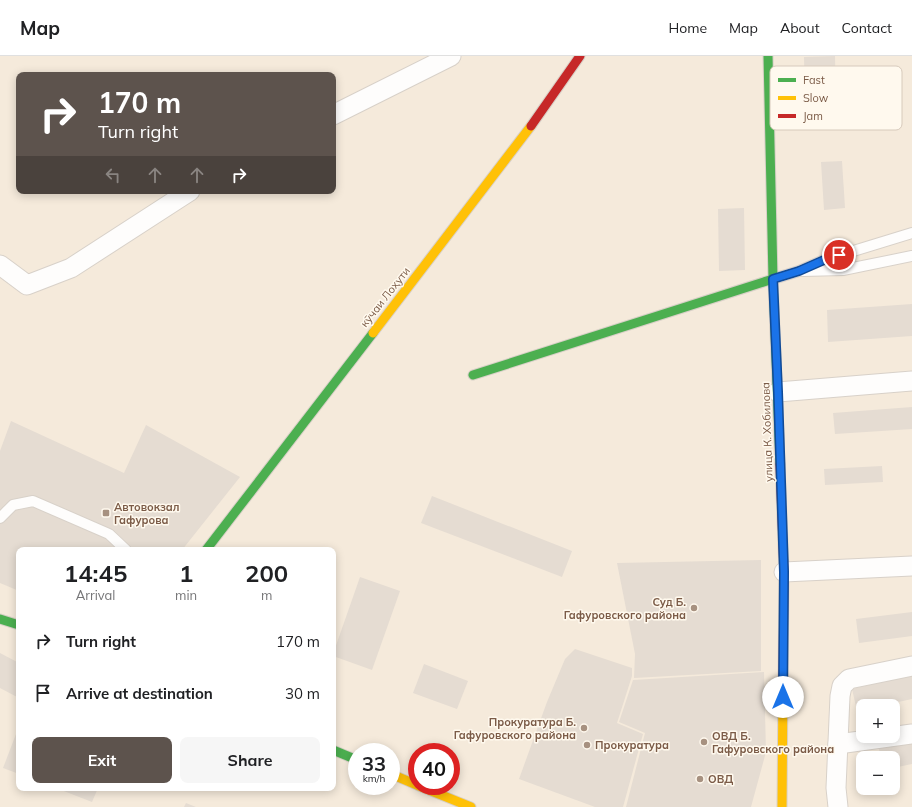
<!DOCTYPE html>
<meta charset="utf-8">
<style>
body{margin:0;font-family:Mulish,sans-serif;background:#f6f6f6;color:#202124;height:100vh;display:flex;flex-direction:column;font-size:15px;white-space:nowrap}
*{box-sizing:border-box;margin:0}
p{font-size:13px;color:#757577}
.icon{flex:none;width:22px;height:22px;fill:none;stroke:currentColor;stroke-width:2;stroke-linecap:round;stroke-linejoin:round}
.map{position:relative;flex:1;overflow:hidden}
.side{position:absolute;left:16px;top:491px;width:320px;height:244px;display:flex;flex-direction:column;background:#fff;border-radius:8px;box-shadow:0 2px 10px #0003}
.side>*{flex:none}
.hud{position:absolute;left:16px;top:16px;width:320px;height:122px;border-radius:8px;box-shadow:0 2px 10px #0003;background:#5d534d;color:#fff;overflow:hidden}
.tools{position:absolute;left:856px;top:643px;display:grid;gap:8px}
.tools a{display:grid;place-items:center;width:44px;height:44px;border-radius:8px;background:#fff;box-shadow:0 2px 10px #0003;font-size:20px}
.speed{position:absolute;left:348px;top:687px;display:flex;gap:8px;font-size:20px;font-weight:700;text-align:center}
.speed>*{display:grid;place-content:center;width:52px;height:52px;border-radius:50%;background:#fff;box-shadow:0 2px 10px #0003;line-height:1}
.speed small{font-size:10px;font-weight:400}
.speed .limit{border:6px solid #d22;background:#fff;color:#111}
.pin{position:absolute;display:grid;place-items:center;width:34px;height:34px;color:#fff;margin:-17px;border:2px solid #fff;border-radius:50%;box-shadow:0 1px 4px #0007}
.me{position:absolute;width:44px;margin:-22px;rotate:0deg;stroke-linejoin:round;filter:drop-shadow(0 0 3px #0008)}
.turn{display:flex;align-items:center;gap:14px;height:84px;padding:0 16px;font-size:18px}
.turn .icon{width:52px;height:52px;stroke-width:2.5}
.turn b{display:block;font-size:28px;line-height:34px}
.lanes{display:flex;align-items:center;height:38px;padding:0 16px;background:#0003;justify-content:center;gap:20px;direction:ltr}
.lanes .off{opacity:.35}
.eta{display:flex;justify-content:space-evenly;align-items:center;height:68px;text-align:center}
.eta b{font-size:24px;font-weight:700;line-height:28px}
.action{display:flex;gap:8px;margin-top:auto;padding:8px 16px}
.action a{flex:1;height:46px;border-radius:8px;background:#5d534d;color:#fff;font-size:16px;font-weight:700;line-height:46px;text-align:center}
.action a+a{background:#f6f6f6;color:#202124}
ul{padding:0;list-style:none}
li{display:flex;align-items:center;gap:12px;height:52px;padding:0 16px}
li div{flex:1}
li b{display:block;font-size:15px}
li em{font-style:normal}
header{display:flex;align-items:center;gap:24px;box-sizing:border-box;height:56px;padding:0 20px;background:#fff;border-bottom:1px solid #e0e0e0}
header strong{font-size:19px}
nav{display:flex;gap:22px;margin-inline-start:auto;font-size:14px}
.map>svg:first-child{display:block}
.residential{fill:#f5eadb;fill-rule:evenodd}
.building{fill:#e5dcd2}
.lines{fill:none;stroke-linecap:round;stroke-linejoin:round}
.lane-casing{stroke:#d8d1c9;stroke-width:12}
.street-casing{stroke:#d8d1c9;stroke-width:21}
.fast-casing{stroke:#d8d0c7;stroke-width:11}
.slow-casing{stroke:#d8d0c7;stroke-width:11}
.jam-casing{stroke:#d8d0c7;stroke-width:11}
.lane{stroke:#fefdfc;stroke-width:10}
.street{stroke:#fefdfc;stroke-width:19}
.fast{stroke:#4caf50;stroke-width:9}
.slow{stroke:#ffc107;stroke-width:9}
.jam{stroke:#c62828;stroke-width:9}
.route-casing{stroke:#114b97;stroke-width:10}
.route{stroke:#1a73e8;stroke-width:7}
.poi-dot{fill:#a79180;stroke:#fff9ee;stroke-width:1.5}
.labels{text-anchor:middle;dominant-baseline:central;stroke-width:3;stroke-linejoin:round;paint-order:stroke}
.street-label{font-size:11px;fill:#7b5b47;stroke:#fff9ee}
.poi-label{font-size:11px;font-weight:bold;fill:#7b5b47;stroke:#fff9ee;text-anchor:start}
.key{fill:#fff9ee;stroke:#d7cabc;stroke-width:1}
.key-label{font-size:11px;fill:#7b5b47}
</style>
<header>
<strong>Map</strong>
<nav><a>Home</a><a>Map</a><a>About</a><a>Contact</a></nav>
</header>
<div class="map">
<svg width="912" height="751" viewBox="0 0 912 751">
<rect width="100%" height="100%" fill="#f8f4eb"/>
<path class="residential" d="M0,0H912V751H0ZM19,19H333V135H19ZM19,494H333V732H19ZM863,650H893V680H863ZM357,696H391V730H357ZM417,696H451V730H417ZM863,702H893V732H863Z"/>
<g class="building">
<path d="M835,0L836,49L805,50L804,1Z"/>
<path d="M842,105L845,152L824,154L821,106Z"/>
<path d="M744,152L745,214L719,215L718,153Z"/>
<path d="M912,248V280L828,286L827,254Z"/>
<path d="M912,351V373L835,378L833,357Z"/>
<path d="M11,365L124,417L146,369L240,421L182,494H19V535L0,527V395Z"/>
<path d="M882,410L883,426L825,429L824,413Z"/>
<path d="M432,440L572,495L562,521L421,467Z"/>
<path d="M761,504V615L634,622L635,598L617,507Z"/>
<path d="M360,521L400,535L372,614L333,600V598Z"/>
<path d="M912,556V580L859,587L856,563Z"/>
<path d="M575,593L632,612V620L617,667L643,678L623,751H595L519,723L547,646L565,603Z"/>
<path d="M0,597L19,607V637L17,641L0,632Z"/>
<path d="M424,608L468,625L457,653L413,637Z"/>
<path d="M764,616L766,696L751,751H626L645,677L619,666L633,624Z"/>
<path d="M912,619V643L880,650H863V654L857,655L852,633Z"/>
<path d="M16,678L19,679V718L3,712Z"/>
<path d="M912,682V708L893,712V702H881L878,689Z"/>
<path d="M56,732H98L92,746Z"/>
<path d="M186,747L196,751H184Z"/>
</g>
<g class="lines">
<defs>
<g id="lane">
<path d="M803,215L843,214L912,200"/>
<path d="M773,223L799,215L824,204L912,177"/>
<path d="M0,462L13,449L33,445L109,478L126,494"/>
</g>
<g id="street">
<path d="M333,59L451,0"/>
<path d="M0,209L27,229L71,212L190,135"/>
<path d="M778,336L912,325"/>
<path d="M784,516L912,510"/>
<path d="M838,688L912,678"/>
<path d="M838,751L836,732L840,640L842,630L849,623L912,610"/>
</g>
<g id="fast">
<path d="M768,0L773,223L780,408"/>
<path d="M473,319L773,223"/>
<path d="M206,494L373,277"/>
<path d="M0,563L19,569"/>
<path d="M333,694L357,704"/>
</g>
<g id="slow">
<path d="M373,277L531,70"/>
<path d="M391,718L417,729"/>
<path d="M419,730L471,751"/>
<path d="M782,751L783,626"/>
</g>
<g id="jam">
<path d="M531,70L580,0"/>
<path d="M780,408L784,516L783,626"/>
</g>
</defs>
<use href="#lane" class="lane-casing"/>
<use href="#street" class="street-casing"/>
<use href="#fast" class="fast-casing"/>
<use href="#slow" class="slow-casing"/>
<use href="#jam" class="jam-casing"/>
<use href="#lane" class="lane"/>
<use href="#street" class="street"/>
<use href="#fast" class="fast"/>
<use href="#slow" class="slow"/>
<use href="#jam" class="jam"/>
</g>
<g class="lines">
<defs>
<path id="route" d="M783,641L784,516L778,336L773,223L799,215L824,204L839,199"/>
</defs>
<use href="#route" class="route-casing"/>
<use href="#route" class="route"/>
</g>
<g class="poi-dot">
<rect x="102" y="453" width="8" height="8" rx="2"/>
<circle cx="694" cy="552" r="4"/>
<circle cx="584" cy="672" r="4"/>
<circle cx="704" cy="686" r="4"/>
<circle cx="587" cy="689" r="4"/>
<circle cx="700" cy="723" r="4"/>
</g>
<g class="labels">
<g class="street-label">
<text transform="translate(385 241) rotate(-52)">кӯчаи Лоҳути</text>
<text transform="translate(767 376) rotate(-92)">улица К. Хобилова</text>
</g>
<g class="poi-label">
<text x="114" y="451">Автовокзал<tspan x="114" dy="13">Гафурова</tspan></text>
<text x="686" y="546" text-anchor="end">Суд Б.<tspan x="686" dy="13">Гафуровского района</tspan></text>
<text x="576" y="666" text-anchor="end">Прокуратура Б.<tspan x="576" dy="13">Гафуровского района</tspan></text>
<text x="712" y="680">ОВД Б.<tspan x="712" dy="13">Гафуровского района</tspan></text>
<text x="595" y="689">Прокуратура</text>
<text x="708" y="723">ОВД</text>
</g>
</g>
<rect x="770" y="10" width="132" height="64" rx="6" class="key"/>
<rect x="778" y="22" width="18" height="4" fill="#4caf50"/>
<rect x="778" y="40" width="18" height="4" fill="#ffc107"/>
<rect x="778" y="58" width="18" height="4" fill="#c62828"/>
<g class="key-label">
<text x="803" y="28">Fast</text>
<text x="803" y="46">Slow</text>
<text x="803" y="64">Jam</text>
</g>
</svg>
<div class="tools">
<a>+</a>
<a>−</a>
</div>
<div class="speed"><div>33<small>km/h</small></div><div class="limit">40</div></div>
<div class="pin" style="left:839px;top:199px;background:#d93025"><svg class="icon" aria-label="arrive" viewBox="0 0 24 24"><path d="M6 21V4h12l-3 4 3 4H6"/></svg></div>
<svg class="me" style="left:783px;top:641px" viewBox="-20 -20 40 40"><circle r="19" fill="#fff"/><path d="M0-13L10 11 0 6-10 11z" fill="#1a73e8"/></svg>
<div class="hud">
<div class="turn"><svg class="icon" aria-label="right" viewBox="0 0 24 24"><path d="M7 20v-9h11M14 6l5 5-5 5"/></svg><div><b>170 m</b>Turn right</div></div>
<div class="lanes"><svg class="icon off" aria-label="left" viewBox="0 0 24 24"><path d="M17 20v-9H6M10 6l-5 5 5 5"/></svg><svg class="icon off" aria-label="ahead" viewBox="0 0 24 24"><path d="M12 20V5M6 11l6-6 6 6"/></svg><svg class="icon off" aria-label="ahead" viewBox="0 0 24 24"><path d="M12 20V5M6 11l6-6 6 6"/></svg><svg class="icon" aria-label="right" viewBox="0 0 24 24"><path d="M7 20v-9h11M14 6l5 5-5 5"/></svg></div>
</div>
<section class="side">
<div class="eta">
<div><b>14:45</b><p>Arrival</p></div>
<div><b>1</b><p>min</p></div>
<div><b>200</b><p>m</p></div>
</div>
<ul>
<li><svg class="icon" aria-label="right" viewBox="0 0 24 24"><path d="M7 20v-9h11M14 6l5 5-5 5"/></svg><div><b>Turn right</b></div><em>170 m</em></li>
<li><svg class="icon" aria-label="arrive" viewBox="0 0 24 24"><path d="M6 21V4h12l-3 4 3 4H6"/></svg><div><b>Arrive at destination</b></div><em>30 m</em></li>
</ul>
<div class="action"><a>Exit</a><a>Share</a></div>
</section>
</div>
